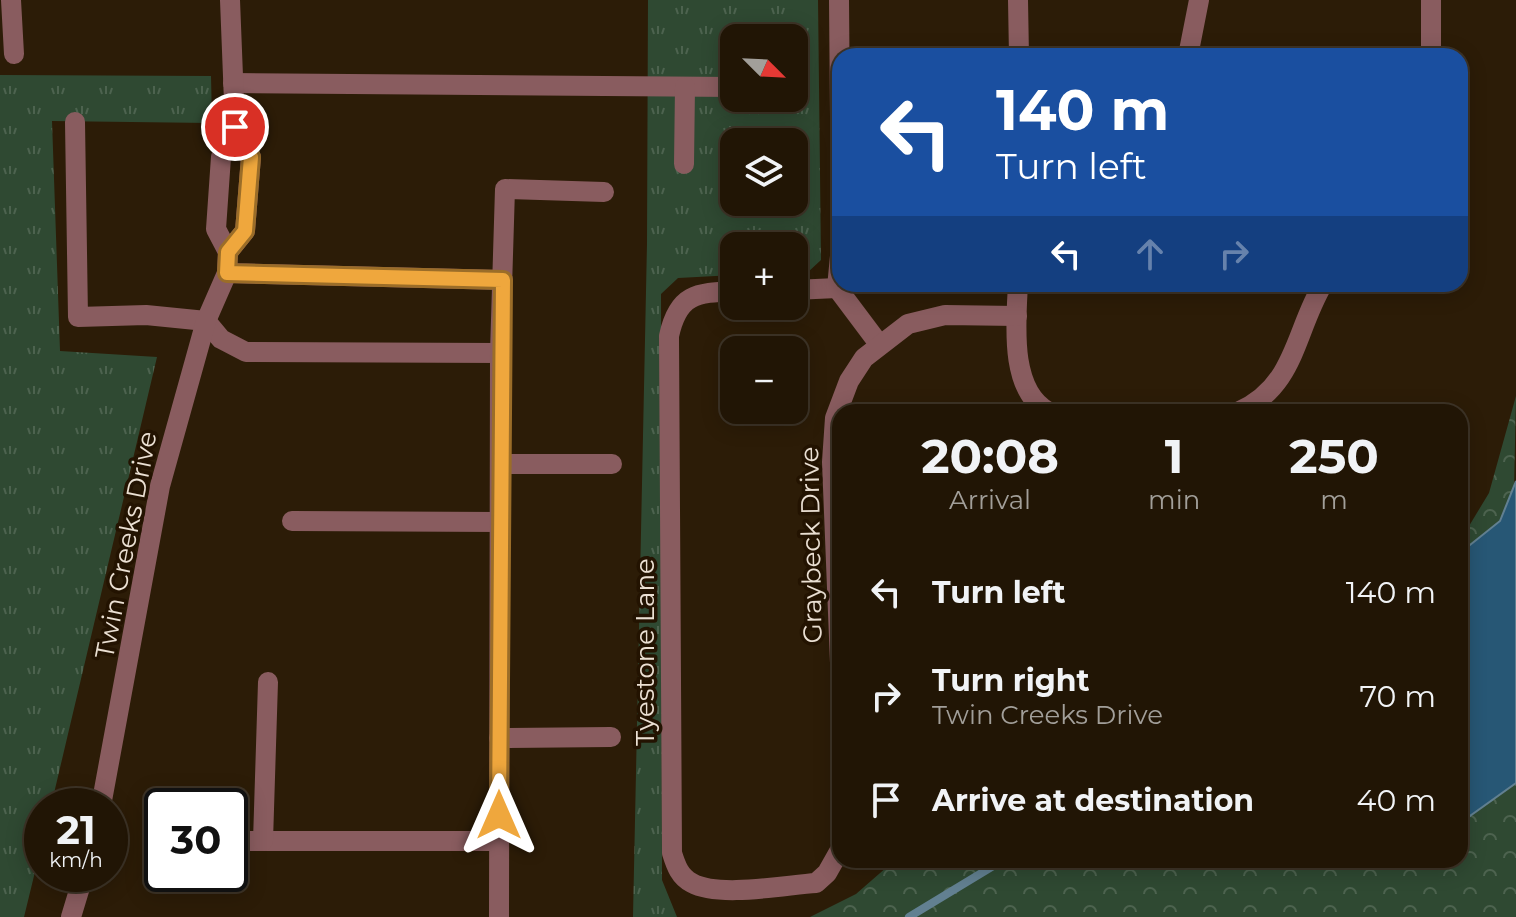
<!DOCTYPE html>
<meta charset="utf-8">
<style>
body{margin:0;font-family:Montserrat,sans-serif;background:#291e0f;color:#f1f3f6;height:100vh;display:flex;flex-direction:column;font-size:30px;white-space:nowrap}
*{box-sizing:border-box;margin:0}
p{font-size:26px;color:#a29f9a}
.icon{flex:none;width:44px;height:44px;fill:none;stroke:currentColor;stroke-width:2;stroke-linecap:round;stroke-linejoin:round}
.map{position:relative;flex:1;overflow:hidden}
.panel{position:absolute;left:832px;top:404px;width:636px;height:464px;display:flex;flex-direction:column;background:#211505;border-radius:24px;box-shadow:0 4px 20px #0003,0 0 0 2px #3e3427}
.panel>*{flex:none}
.hud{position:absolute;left:832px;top:48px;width:636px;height:244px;border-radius:24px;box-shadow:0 4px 20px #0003,0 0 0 2px #3e3427;background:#1a4fa0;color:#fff;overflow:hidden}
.needle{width:52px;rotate:114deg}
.buttons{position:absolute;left:720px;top:24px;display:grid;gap:16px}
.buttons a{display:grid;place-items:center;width:88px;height:88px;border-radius:16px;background:#211505;box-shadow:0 4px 20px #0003,0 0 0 2px #3e3427;font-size:40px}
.speed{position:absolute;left:24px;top:788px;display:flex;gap:16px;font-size:40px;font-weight:700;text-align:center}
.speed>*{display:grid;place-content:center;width:104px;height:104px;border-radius:50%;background:#211505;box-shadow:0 4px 20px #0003,0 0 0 2px #3e3427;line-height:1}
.speed small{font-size:20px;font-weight:400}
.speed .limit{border:4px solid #111;border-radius:12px;background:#fff;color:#111}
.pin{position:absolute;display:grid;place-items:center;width:68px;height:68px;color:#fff;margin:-34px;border:4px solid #fff;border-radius:50%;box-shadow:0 2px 8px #0007}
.me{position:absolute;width:88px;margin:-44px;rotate:0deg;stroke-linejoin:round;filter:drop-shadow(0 0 6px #0008)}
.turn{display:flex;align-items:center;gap:28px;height:168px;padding:0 32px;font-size:36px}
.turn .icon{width:104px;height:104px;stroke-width:2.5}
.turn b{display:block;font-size:56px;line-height:68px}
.lanes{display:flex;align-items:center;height:76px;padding:0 32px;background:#0003;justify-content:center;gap:40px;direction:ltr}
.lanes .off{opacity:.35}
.eta{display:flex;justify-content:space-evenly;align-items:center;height:136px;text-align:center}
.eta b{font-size:48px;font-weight:700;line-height:56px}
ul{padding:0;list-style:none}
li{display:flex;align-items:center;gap:24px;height:104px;padding:0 32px}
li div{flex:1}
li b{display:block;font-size:30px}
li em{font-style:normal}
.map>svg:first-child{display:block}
.grass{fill:url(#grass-tufts);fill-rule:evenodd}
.forest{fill:url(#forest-crowns)}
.water{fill:#275775;stroke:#628091;stroke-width:2}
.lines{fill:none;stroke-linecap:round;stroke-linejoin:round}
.stream{stroke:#628091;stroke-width:8}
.minor{stroke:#895c5f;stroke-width:20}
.route-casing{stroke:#9b6d28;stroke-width:20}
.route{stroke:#efa73d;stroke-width:14}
.labels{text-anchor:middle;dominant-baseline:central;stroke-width:7;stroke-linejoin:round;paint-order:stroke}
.street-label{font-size:26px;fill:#ebe0d3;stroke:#231301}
</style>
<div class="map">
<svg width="1516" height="917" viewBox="0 0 1516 917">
<defs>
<pattern id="grass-tufts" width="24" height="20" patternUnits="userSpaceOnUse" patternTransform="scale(2)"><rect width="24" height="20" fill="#2f4932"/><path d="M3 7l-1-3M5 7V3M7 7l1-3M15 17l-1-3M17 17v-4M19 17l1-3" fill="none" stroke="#4d634f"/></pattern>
<pattern id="forest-crowns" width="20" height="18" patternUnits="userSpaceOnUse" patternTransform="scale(2)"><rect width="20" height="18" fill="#2f4932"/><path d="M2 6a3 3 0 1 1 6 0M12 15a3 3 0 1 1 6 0" fill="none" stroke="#4d634f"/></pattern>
</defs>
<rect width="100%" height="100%" fill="#2c1c07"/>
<g class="grass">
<path d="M648,0H818L821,260L808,272H794V246H734V275L678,278L661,294L662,880L677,917H633L647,244ZM734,38H794V98H734ZM734,142H794V202H734Z"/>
<path d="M0,75L211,76L212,123L52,121L60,351L157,357L51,806H42V843L24,917H0Z"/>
</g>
<g class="forest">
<path d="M1516,396L1514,489L1500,521L1460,553V533L1466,531L1489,493Z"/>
<path d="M1516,783V917H810L856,894L895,860H1460V823Z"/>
</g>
<path class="water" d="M1516,481V783L1460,823V553L1500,521Z"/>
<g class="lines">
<path class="stream" d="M909,917L1003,860"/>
<g class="minor">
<path d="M11,0L14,54"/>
<path d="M839,0L840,117"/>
<path d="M1018,0L1019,56"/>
<path d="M1431,0V56"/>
<path d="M1188,56L1199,0"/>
<path d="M233,83L734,87"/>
<path d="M75,122L78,317L146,315L206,321L221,339L246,352L500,353"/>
<path d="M684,164L685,87"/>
<path d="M228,252L245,231L251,157L235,127L230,0"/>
<path d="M840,256L837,288L879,344"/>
<path d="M227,273L503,280"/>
<path d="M1018,284C1016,323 1009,391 1049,412"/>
<path d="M794,290L837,288"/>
<path d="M734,291C696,293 678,294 669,336L672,853C676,866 680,877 692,883C719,898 785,885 816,883L827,873L840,850"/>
<path d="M1238,412C1296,386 1294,333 1323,284"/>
<path d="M500,464H612"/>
<path d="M292,521L499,522"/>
<path d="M840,663L832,462L835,418L849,381L864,358L908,324L945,315L1017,316"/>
<path d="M499,738L611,737"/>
<path d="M101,806L160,486L206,321L227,273L228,252L216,229L221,157L235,127"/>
<path d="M248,841H499"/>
<path d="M263,841L268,682"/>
<path d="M71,917L84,874"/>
<path d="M499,917L500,353L505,189L604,192"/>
</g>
</g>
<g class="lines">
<defs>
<path id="route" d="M235,127L251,157L245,231L228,252L227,273L503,280L499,815"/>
</defs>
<use href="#route" class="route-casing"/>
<use href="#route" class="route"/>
</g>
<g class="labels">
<g class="street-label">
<text transform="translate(126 545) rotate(-79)">Twin Creeks Drive</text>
<text transform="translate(811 545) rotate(-91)">Graybeck Drive</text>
<text transform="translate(645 652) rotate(-90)">Tyestone Lane</text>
</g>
</g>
</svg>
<div class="buttons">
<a><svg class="needle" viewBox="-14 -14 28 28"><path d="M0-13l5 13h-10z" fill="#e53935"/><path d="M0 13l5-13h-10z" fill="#a29f9a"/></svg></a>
<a><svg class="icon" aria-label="layers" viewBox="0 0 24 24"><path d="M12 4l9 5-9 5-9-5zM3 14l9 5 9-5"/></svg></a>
<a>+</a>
<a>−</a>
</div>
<div class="speed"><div>21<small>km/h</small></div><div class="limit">30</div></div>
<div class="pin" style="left:235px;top:127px;background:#d93025"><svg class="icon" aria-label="arrive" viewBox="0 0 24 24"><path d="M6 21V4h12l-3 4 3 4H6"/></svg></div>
<svg class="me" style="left:499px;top:815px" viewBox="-20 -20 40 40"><path d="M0-17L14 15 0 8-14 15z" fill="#efa73d" stroke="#fff" stroke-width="4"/></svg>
<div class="hud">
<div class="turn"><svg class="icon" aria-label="left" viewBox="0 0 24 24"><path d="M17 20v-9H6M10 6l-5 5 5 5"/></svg><div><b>140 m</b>Turn left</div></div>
<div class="lanes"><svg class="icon" aria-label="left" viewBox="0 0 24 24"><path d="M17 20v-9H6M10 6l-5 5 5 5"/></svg><svg class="icon off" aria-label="ahead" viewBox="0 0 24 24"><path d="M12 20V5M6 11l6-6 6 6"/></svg><svg class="icon off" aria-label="right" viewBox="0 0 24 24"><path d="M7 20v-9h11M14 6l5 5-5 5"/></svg></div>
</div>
<section class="panel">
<div class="eta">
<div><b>20:08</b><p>Arrival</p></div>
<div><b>1</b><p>min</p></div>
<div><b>250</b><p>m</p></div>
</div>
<ul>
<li><svg class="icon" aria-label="left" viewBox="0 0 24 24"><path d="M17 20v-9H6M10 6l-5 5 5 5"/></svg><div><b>Turn left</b></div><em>140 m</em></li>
<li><svg class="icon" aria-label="right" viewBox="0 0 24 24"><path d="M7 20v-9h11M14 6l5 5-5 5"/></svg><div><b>Turn right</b><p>Twin Creeks Drive</p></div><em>70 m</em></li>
<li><svg class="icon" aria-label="arrive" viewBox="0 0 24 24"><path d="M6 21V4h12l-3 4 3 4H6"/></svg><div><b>Arrive at destination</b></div><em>40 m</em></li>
</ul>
</section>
</div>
